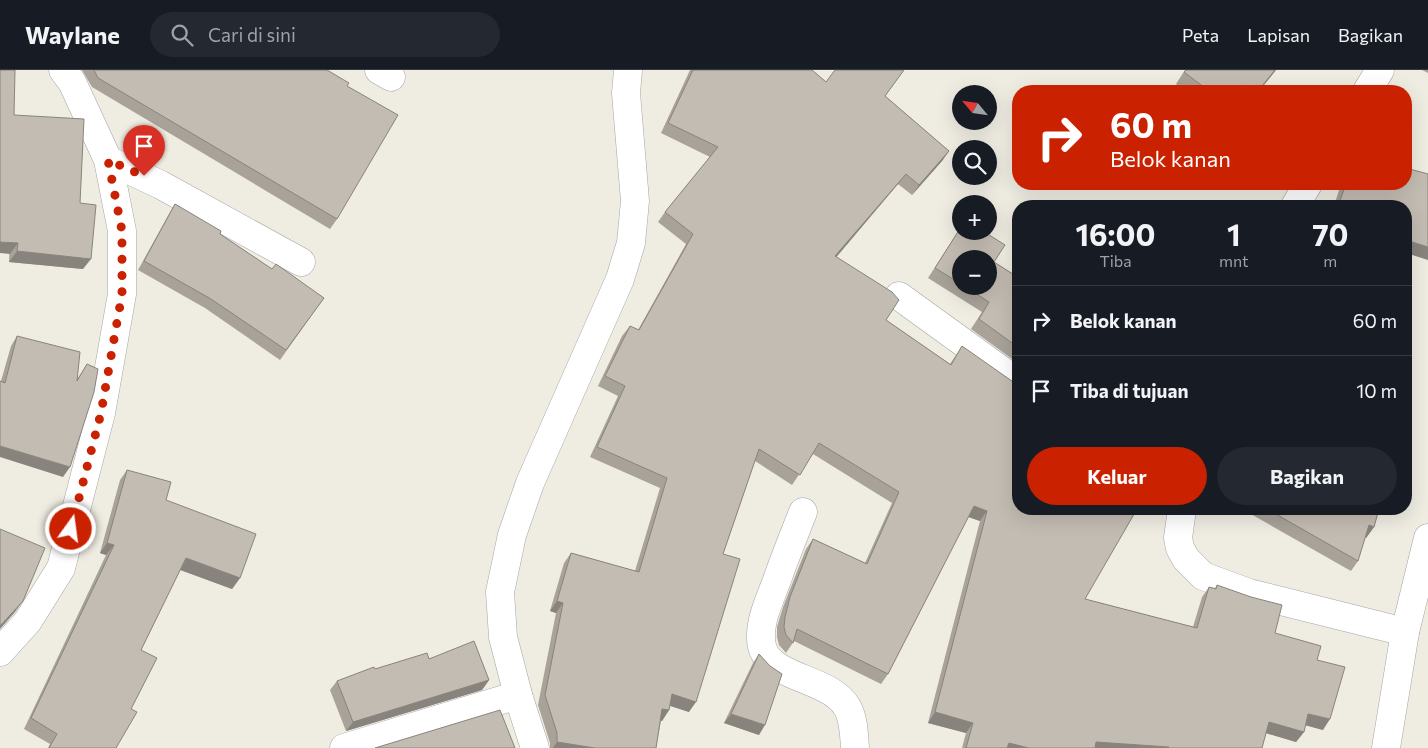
<!DOCTYPE html>
<html lang="id">
<meta charset="utf-8">
<style>
body{margin:0;font-family:Commissioner,sans-serif;background:#242831;color:#f1f3f6;height:100vh;display:flex;flex-direction:column;font-size:19px;white-space:nowrap}
*{box-sizing:border-box;margin:0}
p{font-size:16px;color:#9ea1a6}
.icon{flex:none;width:28px;height:28px;fill:none;stroke:currentColor;stroke-width:2;stroke-linecap:round;stroke-linejoin:round}
.map{position:relative;flex:1;overflow:hidden}
.panel{position:absolute;left:1012px;top:130px;width:400px;height:315px;display:flex;flex-direction:column;background:#171b24;border-radius:20px;box-shadow:0 5px 20px #0002}
.panel>*{flex:none}
.hud{position:absolute;left:1012px;top:15px;width:400px;height:105px;border-radius:20px;box-shadow:0 5px 20px #0002;background:#ca2200;color:#fff;overflow:hidden}
.needle{width:32px;rotate:299deg}
.controls{position:absolute;left:952px;top:15px;display:grid;gap:10px}
.controls a{display:grid;place-items:center;width:45px;height:45px;border-radius:50%;background:#171b24;box-shadow:0 5px 20px #0002;font-size:25px}
.pin{position:absolute;display:grid;place-items:center;width:42px;height:42px;color:#fff;margin:-51px -21px;border-radius:50% 50% 50% 0;rotate:-45deg;box-shadow:0 0 5px #0007}
.pin .icon{rotate:45deg}
.me{position:absolute;width:55px;margin:-28px;rotate:14deg;stroke-linejoin:round;filter:drop-shadow(0 0 4px #0008)}
.turn{display:flex;align-items:center;gap:18px;height:105px;padding:0 15px;font-size:22px}
.turn .icon{width:65px;height:65px;stroke-width:2.5}
.turn b{display:block;font-size:35px;line-height:42px}
.eta{display:flex;justify-content:space-evenly;align-items:center;height:85px;text-align:center}
.eta b{font-size:30px;font-weight:700;line-height:35px}
.button{display:flex;gap:10px;margin-top:auto;padding:10px 15px}
.button a{flex:1;height:58px;border-radius:30px;background:#ca2200;color:#fff;font-size:20px;font-weight:700;line-height:58px;text-align:center}
.button a+a{background:#242831;color:#f1f3f6}
ul{padding:0;list-style:none}
li{display:flex;align-items:center;gap:15px;height:70px;padding:0 15px;border-top:1px solid #363941}
li div{flex:1}
li b{display:block;font-size:19px}
li em{font-style:normal}
header{display:flex;align-items:center;gap:30px;box-sizing:border-box;height:70px;padding:0 25px;background:#171b24;border-bottom:1px solid #363941}
header strong{font-size:24px}
nav{display:flex;gap:28px;margin-inline-start:auto;font-size:18px}
.search{width:350px;height:45px;background:#242831;display:flex;align-items:center;gap:12px;box-sizing:border-box;padding:0 18px;border-radius:28px;color:#9ea1a6;font-size:19px}
.map>svg:first-child{display:block}
.lines{fill:none;stroke-linecap:round;stroke-linejoin:round}
.minor-casing{stroke:#a4a4a4;stroke-width:29}
.minor{stroke:#fff;stroke-width:28}
.wall{fill:#a8a299;fill-rule:evenodd}
.shaded-wall{fill:#88847d}
.building{fill:#c3bcb2;stroke:#88847d}
.route{stroke:#ca2200;stroke-width:9;stroke-dasharray:0 16.2}
</style>
<header>
<strong>Waylane</strong>
<div class="search"><svg class="icon" aria-label="search" viewBox="0 0 24 24"><circle cx="10" cy="10" r="6"/><path d="M15 15l6 6"/></svg>Cari di sini</div>
<nav><a>Peta</a><a>Lapisan</a><a>Bagikan</a></nav>
</header>
<div class="map">
<svg width="1428" height="678" viewBox="0 0 1428 678">
<rect width="100%" height="100%" fill="#efece2"/>
<g class="lines">
<defs>
<g id="minor">
<path d="M379,0L391,7"/>
<path d="M1367,21L1380,0"/>
<path d="M108,90L161,115L301,192"/>
<path d="M1295,136L1308,114"/>
<path d="M899,226L1019,313"/>
<path d="M1182,439L1178,468L1180,478L1186,489L1203,506L1249,523L1405,562"/>
<path d="M803,442C794,465 785,487 777,510C770,529 760,549 761,569C762,610 828,605 847,637C854,649 854,665 855,678"/>
<path d="M0,582L28,551L61,498L101,343L122,224V161L108,90L72,12L63,0"/>
<path d="M344,678L518,625"/>
<path d="M535,678L518,625L503,567L500,522L512,465L530,413L620,209L631,173L635,131L626,23L628,0"/>
<path d="M1386,678L1405,562L1428,468"/>
</g>
</defs>
<use href="#minor" class="minor-casing"/>
<use href="#minor" class="minor"/>
</g>
<g class="wall">
<path d="M82,0H327L347,16L337,149L330,159L92,17Z"/>
<path d="M690,0H812L826,12L835,0H904L885,26L949,81L942,91L912,125L898,114L836,187L886,250L950,294L962,276L1019,439L1085,529L1193,557L1202,527L1209,517L1215,518L1217,515L1275,563L1317,590L1323,660L1305,655L1304,662L1296,672L1266,663L1262,678H962L966,663L928,653L980,451L968,447L888,604L881,614L794,571L786,583L779,575L777,567V557L783,537L806,479L813,469L865,493L892,433L813,384L792,415L755,391L723,484L689,642L670,636L669,640L662,651L661,650L656,678H550V673L538,635L556,543L550,541L564,493L571,483L635,501L660,418L590,387L618,326L598,316L622,266L630,256L638,260L686,174L658,152L665,142L710,87L661,63Z"/>
<path d="M1185,0H1276L1259,21H1185L1176,14Z"/>
<path d="M1422,0H1428V3Z"/>
<path d="M14,45L80,133L83,199L9,192Z"/>
<path d="M1341,114H1406V136H1334Z"/>
<path d="M175,134L272,199L324,228L280,290L205,238L138,200L169,144Z"/>
<path d="M961,157L994,192L1019,208V294L971,259L982,242L928,208ZM961,189L989,216H961Z"/>
<path d="M17,266L78,308L87,294L63,407L1,311L11,276Z"/>
<path d="M127,400L166,430L240,508L232,519L180,500L141,580L131,639L116,678H48L50,674L24,659L106,485L100,483L120,410Z"/>
<path d="M1242,439H1379L1374,457L1366,468L1365,467L1358,491L1351,501Z"/>
<path d="M759,584V665L724,653L753,593Z"/>
<path d="M429,589L489,610L482,620L346,661L330,620L337,611L375,599Z"/>
</g>
<g class="shaded-wall">
<path d="M1275,0H1276L1259,21H1258Z"/>
<path d="M949,81L942,91L912,125L919,115Z"/>
<path d="M906,104L898,114L828,197L835,186Z"/>
<path d="M1406,170L1428,177V190L1406,183Z"/>
<path d="M0,172L18,173L10,184L0,183Z"/>
<path d="M17,181L91,189L83,199L9,192Z"/>
<path d="M0,376L70,397L63,407L0,387Z"/>
<path d="M974,436L987,441L980,451L966,446Z"/>
<path d="M1369,455L1374,457L1366,468L1361,466Z"/>
<path d="M107,473L114,475L106,485L100,483Z"/>
<path d="M186,488L240,508L232,519L178,499Z"/>
<path d="M23,531L15,542L0,559V556Z"/>
<path d="M557,531L563,533L556,543L550,541Z"/>
<path d="M489,610L482,620L346,661L353,652Z"/>
<path d="M672,624L696,632L689,642L665,634Z"/>
<path d="M662,639L669,640L662,651L655,649Z"/>
<path d="M935,642L973,653L966,663L928,653Z"/>
<path d="M731,644L765,655L759,665L724,653Z"/>
<path d="M1308,644L1330,649L1323,660L1301,654Z"/>
<path d="M1269,652L1304,662L1296,672L1262,662Z"/>
<path d="M557,672L595,678H553Z"/>
<path d="M1096,672L1169,677L1168,678H1092Z"/>
<path d="M1009,673L1029,678H1005Z"/>
</g>
<g class="building">
<path d="M0,0H15L14,45L84,49L80,133L96,135L91,189L17,181L18,173L0,172Z"/>
<path d="M94,0H327L349,13L347,16L398,45L337,149L98,8Z"/>
<path d="M693,0H812L826,12L835,0H904L885,26L949,81L919,115L906,104L835,186L892,222L899,230L886,250L951,295L962,276L1019,316V439H1137L1085,529L1197,558L1209,517L1216,519L1217,515L1251,527L1282,535L1275,563L1321,576L1317,590L1345,597L1330,649L1308,644L1304,662L1269,652L1262,678H1168L1169,677L1096,672L1095,678H1029L1009,673L1007,678H966L973,653L935,642L987,441L974,436L888,604L797,559L793,573L786,565L784,557L785,547L790,527L813,469L867,494L899,422L819,373L800,405L759,379L723,484L740,489L696,632L672,624L669,640L662,639L656,678H595L557,672V663L545,625L563,533L557,531L571,483L639,502L667,408L597,377L625,316L605,306L630,256L639,260L693,164L665,142L718,77L668,53Z"/>
<path d="M1186,0H1275L1258,21H1251L1243,15L1238,21H1209L1184,2Z"/>
<path d="M1406,98L1428,104V177L1406,170V136H1338L1346,114H1406Z"/>
<path d="M175,134L221,161L220,164L272,199L276,194L324,228L286,280L211,229L144,191Z"/>
<path d="M961,157V161H983L1005,175L994,192L1019,208V278L979,249L989,232L964,216H989V189H961V214L935,198Z"/>
<path d="M17,266L80,282L77,311L87,294L98,299L94,322L70,397L0,376V311L5,313Z"/>
<path d="M127,400L171,412L166,430L256,464L240,508L186,488L141,580L157,588L131,639L137,642L116,678H49L57,664L31,648L114,475L107,473Z"/>
<path d="M1267,439H1379L1374,457L1369,455L1358,491Z"/>
<path d="M0,459L45,478L23,531L0,556Z"/>
<path d="M474,571L489,610L353,652L337,611L374,597L375,599L427,583L429,589Z"/>
<path d="M759,584L770,596L782,604L765,655L731,644Z"/>
<path d="M500,640L515,678H375Z"/>
</g>
<g class="lines">
<path class="route" d="M71,459L101,343L122,224V161L108,90L144,106"/>
</g>
</svg>
<div class="controls">
<a><svg class="needle" viewBox="-14 -14 28 28"><path d="M0-13l5 13h-10z" fill="#e53935"/><path d="M0 13l5-13h-10z" fill="#9ea1a6"/></svg></a>
<a><svg class="icon" aria-label="search" viewBox="0 0 24 24"><circle cx="10" cy="10" r="6"/><path d="M15 15l6 6"/></svg></a>
<a>+</a>
<a>−</a>
</div>
<div class="pin" style="left:144px;top:106px;background:#d93025"><svg class="icon" aria-label="arrive" viewBox="0 0 24 24"><path d="M6 21V4h12l-3 4 3 4H6"/></svg></div>
<svg class="me" style="left:71px;top:459px" viewBox="-20 -20 40 40"><circle r="17" fill="#ca2200" stroke="#fff" stroke-width="3"/><path d="M0-11L8 9 0 5-8 9z" fill="#fff"/></svg>
<div class="hud">
<div class="turn"><svg class="icon" aria-label="right" viewBox="0 0 24 24"><path d="M7 20v-9h11M14 6l5 5-5 5"/></svg><div><b>60 m</b>Belok kanan</div></div>
</div>
<section class="panel">
<div class="eta">
<div><b>16:00</b><p>Tiba</p></div>
<div><b>1</b><p>mnt</p></div>
<div><b>70</b><p>m</p></div>
</div>
<ul>
<li><svg class="icon" aria-label="right" viewBox="0 0 24 24"><path d="M7 20v-9h11M14 6l5 5-5 5"/></svg><div><b>Belok kanan</b></div><em>60 m</em></li>
<li><svg class="icon" aria-label="arrive" viewBox="0 0 24 24"><path d="M6 21V4h12l-3 4 3 4H6"/></svg><div><b>Tiba di tujuan</b></div><em>10 m</em></li>
</ul>
<div class="button"><a>Keluar</a><a>Bagikan</a></div>
</section>
</div>
